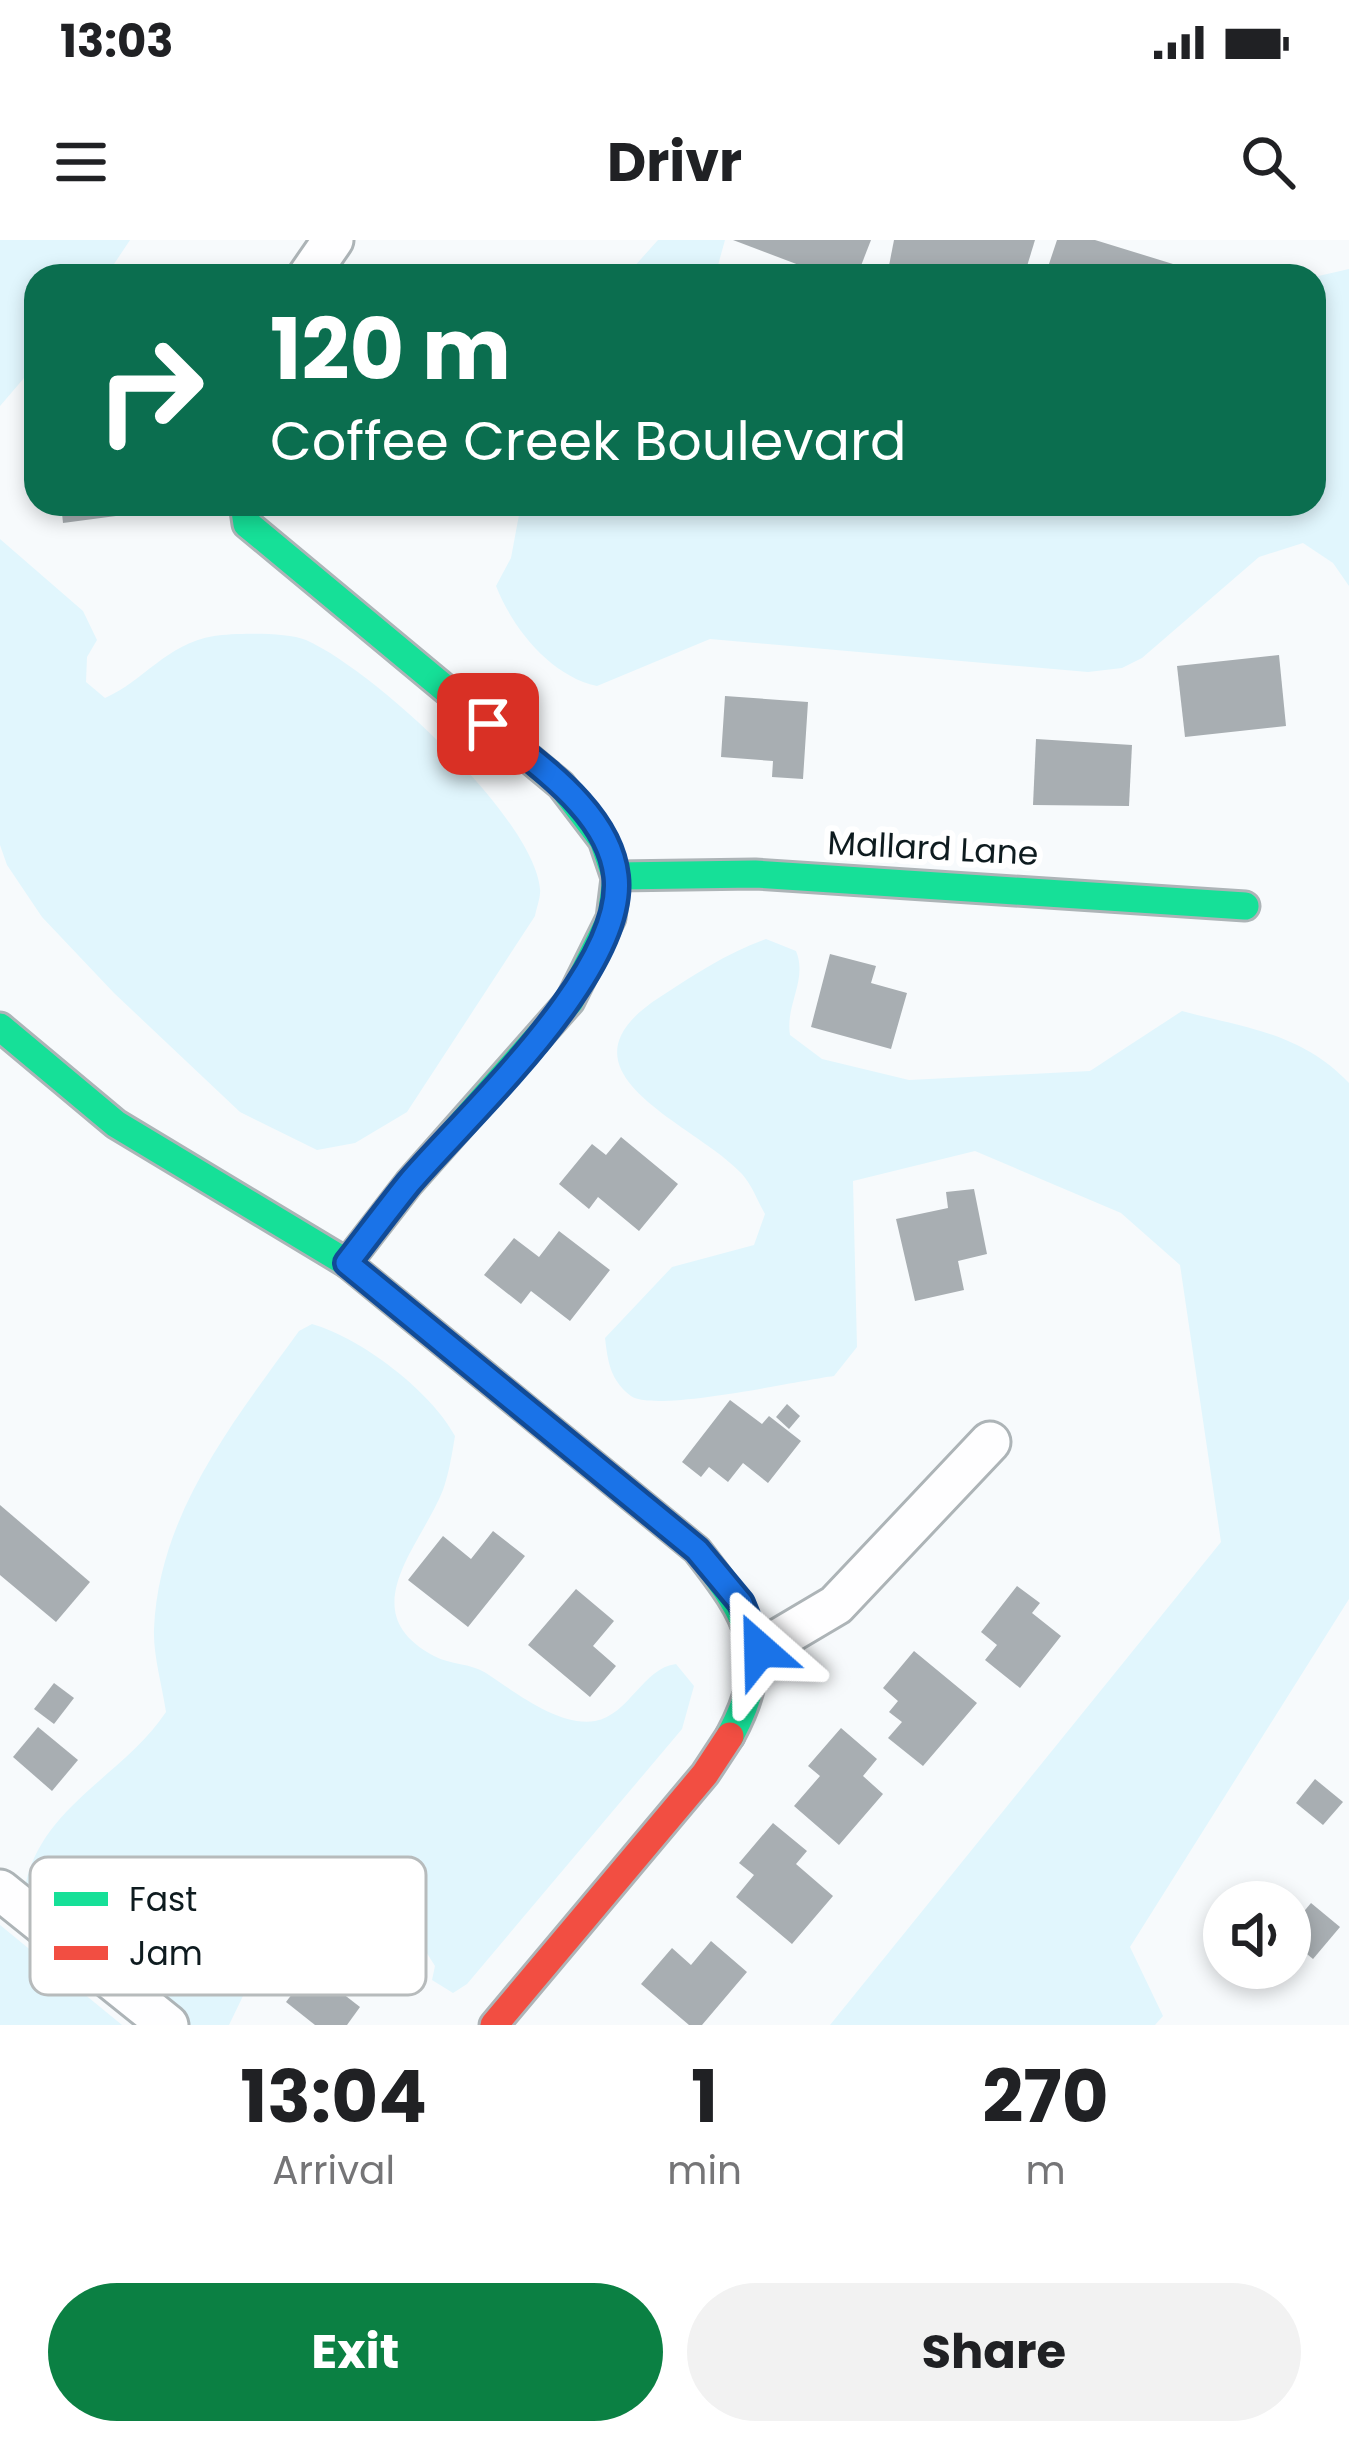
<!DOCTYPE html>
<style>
body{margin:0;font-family:Poppins,sans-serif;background:#f2f2f2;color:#202124;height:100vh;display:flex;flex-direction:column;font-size:45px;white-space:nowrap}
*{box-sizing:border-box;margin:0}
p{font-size:39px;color:#757577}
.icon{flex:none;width:66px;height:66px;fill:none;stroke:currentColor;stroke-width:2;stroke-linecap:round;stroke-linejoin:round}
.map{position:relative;height:1785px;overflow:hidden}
.drawer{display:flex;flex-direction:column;background:#fff;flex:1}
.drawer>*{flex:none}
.hud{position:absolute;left:24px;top:24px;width:1302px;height:252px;border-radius:36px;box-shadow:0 6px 18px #0003;background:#0b6e4f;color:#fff;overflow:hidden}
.controls{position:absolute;left:1203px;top:1641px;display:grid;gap:24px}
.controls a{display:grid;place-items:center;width:108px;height:108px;border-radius:50%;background:#fff;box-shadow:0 6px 18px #0003;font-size:60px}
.pin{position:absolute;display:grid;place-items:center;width:102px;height:102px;color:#fff;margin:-51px;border-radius:24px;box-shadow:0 6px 18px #0006}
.me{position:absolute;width:132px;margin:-66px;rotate:335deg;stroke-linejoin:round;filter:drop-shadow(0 0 9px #0008)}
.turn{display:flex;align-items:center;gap:42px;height:252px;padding:0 48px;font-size:54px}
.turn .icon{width:156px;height:156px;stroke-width:2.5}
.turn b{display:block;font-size:84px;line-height:102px}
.eta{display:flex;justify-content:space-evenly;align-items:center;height:204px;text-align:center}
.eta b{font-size:72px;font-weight:700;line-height:84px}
.button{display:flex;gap:24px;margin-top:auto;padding:24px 48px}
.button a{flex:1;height:138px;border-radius:72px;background:#0b8043;color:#fff;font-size:48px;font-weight:700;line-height:138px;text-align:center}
.button a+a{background:#f2f2f2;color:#202124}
.status{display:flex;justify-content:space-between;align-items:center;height:84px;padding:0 60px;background:#fff;direction:ltr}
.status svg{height:33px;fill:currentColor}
header{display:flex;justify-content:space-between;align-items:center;height:156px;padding:0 48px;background:#fff;font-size:54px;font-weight:700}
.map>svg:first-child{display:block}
.green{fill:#e1f6fd}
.building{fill:#a8aeb2}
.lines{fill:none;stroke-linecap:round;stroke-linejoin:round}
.street-casing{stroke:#adb4b7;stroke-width:45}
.fast-casing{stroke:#adb4b7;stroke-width:33}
.jam-casing{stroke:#adb4b7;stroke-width:33}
.street{stroke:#fefeff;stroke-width:39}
.fast{stroke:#16e098;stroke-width:27}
.jam{stroke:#f24e42;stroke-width:27}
.route-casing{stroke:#114b97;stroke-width:30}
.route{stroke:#1a73e8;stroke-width:21}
.labels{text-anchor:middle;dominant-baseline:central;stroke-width:12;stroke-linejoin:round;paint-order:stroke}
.street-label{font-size:33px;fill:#0e1b1f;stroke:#fff}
.key{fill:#fff;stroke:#b7bbbc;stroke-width:3}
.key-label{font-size:33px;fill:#0e1b1f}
</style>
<div class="status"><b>13:03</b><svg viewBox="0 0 49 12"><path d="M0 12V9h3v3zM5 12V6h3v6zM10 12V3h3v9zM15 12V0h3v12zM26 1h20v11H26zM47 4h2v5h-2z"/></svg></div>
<header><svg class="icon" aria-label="menu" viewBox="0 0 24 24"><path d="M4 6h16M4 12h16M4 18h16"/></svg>Drivr<svg class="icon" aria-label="search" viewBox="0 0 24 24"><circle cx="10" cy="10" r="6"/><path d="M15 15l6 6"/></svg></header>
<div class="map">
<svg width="1349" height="1785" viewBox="0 0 1349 1785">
<rect width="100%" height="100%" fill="#f7fafc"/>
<g class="green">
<path d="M0,0H130L106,36H36V124L0,166Z"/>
<path d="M658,0H725L715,36H608L633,28Z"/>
<path d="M1349,29V346L1333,323L1303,303L1259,317L1142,418L1122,428L1088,432L710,399L597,446C551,436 513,389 496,346L511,318L521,264H1314V37Z"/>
<path d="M0,299L83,371L97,400L87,417L86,442L105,458C144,441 166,404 214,396C236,393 286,392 306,400C372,429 533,576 540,649C541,657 536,669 535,676L407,872L355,903L317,910L240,872L114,753L42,677L7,625L0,605Z"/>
<path d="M766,699L796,711C808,740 785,765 790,795L822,819L909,840L1090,831L1182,771C1246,788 1301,793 1349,843V1359L1130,1707L1163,1776L1155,1785H830L1221,1302L1180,1025L1121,973L975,911L853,941L857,1107L834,1136C796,1141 654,1173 631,1156C610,1140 608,1122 605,1098L672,1027L754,1005L765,974C758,962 752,945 742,934C695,883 544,832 660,757C695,734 727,713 766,699Z"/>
<path d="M312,1084C361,1098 431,1151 455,1196C452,1214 449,1233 443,1250C421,1306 351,1372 434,1416C451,1425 470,1423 486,1433C515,1452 559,1487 595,1481C629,1475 643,1428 676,1424L694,1446L682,1489L467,1744L453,1753L432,1740L435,1726C415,1692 388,1666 358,1642C285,1648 257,1729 229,1785H187L44,1668L26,1642C44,1565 125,1534 166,1472C162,1445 153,1415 154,1389C159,1273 234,1181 299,1091Z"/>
<path d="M0,1685L122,1785H0Z"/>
</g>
<g class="building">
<path d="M733,0H871L857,36H828Z"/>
<path d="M894,0H1035L1024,36H887Z"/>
<path d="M1057,0H1095L1186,28L1184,36H1045Z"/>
<path d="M61,264H115L116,276L63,283Z"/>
<path d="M1279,415L1286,486L1185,497L1177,426Z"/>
<path d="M725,456L808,462L803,539L772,537L773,521L721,517Z"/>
<path d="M1036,499L1132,505L1129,566L1033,565Z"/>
<path d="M830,714L876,726L871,743L907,753L891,809L811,787Z"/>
<path d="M621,897L678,944L639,991L598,957L589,969L559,944L592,904L606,915Z"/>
<path d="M974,949L987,1014L958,1021L964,1050L915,1061L896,979L948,968L946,952Z"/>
<path d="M559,991L610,1030L570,1081L531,1051L521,1064L484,1035L514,998L539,1017Z"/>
<path d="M730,1160L762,1184L769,1176L801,1201L768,1243L743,1223L728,1242L709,1227L701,1237L682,1222Z"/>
<path d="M787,1164L800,1176L789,1189L776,1177Z"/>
<path d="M0,1265L90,1342L56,1382L0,1335Z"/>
<path d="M493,1291L525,1316L468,1387L408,1340L443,1296L471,1319Z"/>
<path d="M1017,1346L1040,1363L1032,1373L1061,1396L1020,1448L985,1420L997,1405L981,1392Z"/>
<path d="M576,1349L614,1381L593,1406L616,1426L590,1457L528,1405Z"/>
<path d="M914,1411L977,1463L923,1526L888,1498L902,1482L889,1472L898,1461L883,1448Z"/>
<path d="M54,1443L74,1458L54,1484L34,1469Z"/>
<path d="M38,1487L78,1520L52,1551L13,1517Z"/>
<path d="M841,1488L877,1519L863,1536L883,1554L839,1605L794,1566L820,1536L808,1526Z"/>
<path d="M1315,1539L1343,1562L1323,1585L1296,1563Z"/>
<path d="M773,1583L807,1611L796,1624L833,1656L792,1704L736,1657L754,1635L739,1623Z"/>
<path d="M1311,1663L1340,1687L1313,1719L1290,1700V1688Z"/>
<path d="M711,1701L747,1732L702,1785H689L641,1744L672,1708L691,1725Z"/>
<path d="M311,1729L360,1767L347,1785H315L286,1762Z"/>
</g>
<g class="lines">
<defs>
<g id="street">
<path d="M308,36L333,0"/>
<path d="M760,1410L836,1365L990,1202"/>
<path d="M0,1650L168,1785"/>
</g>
<g id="fast">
<path d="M244,264L247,284L561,545L603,600L616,638L611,678L570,761L409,943L347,1023L697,1310C750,1378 774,1414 730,1496"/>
<path d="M617,636L755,634L1245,666"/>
<path d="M0,787L116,884L347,1023"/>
</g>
<path id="jam" d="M494,1785L705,1534L730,1496"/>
</defs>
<use href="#street" class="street-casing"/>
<use href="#fast" class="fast-casing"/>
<use href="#jam" class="jam-casing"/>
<use href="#street" class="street"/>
<use href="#fast" class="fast"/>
<use href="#jam" class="jam"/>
</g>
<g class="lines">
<defs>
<path id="route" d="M488,484C534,523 609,570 616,636C627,730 468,874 409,943C388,969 368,996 347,1023L697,1310L741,1363L760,1410"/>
</defs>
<use href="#route" class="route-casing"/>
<use href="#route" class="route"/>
</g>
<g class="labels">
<g class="street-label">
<text transform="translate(933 608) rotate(3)">Mallard Lane</text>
</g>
</g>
<rect x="30" y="1617" width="396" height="138" rx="18" class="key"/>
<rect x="54" y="1652" width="54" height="14" fill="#16e098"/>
<rect x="54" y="1706" width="54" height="14" fill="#f24e42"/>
<g class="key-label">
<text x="129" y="1671">Fast</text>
<text x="129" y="1725">Jam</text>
</g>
</svg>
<div class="controls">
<a><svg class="icon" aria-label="sound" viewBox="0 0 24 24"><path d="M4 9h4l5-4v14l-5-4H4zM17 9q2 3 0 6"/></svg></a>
</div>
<div class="pin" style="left:488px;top:484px;background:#d93025"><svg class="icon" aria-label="arrive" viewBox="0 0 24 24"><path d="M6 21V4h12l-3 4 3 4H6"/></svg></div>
<svg class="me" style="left:760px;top:1410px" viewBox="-20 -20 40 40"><path d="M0-17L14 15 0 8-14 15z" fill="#1a73e8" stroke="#fff" stroke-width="4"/></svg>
<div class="hud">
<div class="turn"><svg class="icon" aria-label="right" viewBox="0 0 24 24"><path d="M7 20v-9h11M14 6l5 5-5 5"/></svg><div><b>120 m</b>Coffee Creek Boulevard</div></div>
</div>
</div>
<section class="drawer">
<div class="eta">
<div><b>13:04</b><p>Arrival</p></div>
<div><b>1</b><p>min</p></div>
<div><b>270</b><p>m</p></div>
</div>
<div class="button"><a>Exit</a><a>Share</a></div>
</section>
